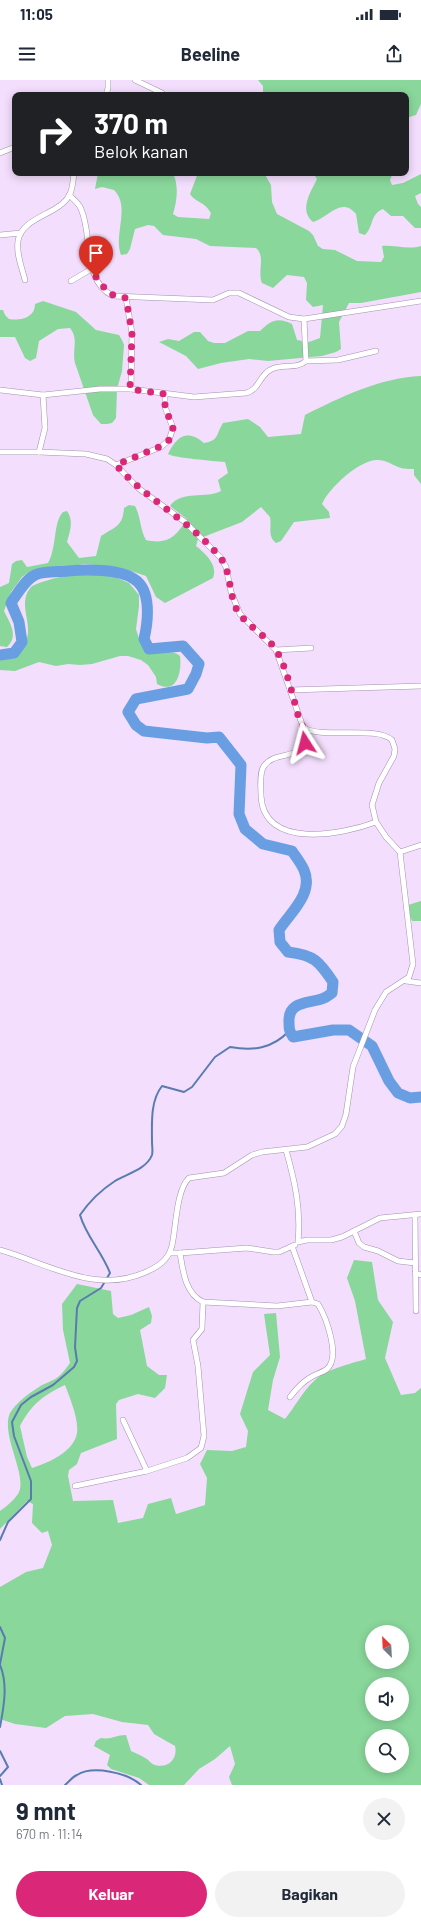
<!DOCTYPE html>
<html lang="id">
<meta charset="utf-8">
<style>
body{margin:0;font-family:Barlow,sans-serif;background:#f2f2f3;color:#1f2937;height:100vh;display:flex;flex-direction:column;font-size:15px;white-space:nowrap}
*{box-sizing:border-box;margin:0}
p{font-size:13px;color:#747a83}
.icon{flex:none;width:22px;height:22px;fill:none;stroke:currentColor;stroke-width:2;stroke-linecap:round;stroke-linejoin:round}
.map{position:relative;height:1705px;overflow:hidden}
.panel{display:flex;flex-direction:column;background:#fff;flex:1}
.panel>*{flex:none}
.hud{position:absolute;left:12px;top:12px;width:397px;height:84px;border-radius:8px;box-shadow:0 2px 10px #0003;background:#202124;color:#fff;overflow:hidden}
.needle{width:26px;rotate:336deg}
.fabs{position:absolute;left:365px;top:1545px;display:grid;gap:8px}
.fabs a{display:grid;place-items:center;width:44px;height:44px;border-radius:50%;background:#fff;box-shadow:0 2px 10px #0003;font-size:20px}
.pin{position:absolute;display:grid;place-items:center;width:34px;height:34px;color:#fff;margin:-41px -17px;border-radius:50% 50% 50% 0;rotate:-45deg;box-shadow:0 0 4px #0007}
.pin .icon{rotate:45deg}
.me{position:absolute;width:44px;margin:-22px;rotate:351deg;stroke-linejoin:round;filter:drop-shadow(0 0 3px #0008)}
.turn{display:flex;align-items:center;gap:14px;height:84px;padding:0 16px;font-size:18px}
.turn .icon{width:52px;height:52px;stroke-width:2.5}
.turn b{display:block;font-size:28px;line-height:34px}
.round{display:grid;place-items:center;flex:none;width:42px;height:42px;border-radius:21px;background:#f2f2f3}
.overview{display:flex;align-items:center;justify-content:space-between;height:68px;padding:0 16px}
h1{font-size:24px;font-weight:700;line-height:30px}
.cta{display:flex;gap:8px;margin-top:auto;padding:8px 16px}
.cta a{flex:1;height:46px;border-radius:24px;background:#db2777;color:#fff;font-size:16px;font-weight:700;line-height:46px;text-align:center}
.cta a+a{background:#f2f2f3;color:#1f2937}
.status{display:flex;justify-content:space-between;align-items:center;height:28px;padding:0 20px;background:#fff;direction:ltr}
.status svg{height:11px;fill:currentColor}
header{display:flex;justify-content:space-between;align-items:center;height:52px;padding:0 16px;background:#fff;font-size:18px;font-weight:700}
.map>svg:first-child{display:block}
.green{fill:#89d79b;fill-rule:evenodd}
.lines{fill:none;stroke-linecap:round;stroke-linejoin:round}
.stream{stroke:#597cb0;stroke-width:2}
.river{stroke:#699ee3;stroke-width:11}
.street-casing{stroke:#a491ad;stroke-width:6}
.street{stroke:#fff;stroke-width:5}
.route{stroke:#db2777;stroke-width:7;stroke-dasharray:0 12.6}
</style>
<div class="status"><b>11:05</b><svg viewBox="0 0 49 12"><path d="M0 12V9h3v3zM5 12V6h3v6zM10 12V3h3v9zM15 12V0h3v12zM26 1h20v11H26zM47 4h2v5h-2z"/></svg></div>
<header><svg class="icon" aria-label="menu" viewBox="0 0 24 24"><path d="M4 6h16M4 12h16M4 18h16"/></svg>Beeline<svg class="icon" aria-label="share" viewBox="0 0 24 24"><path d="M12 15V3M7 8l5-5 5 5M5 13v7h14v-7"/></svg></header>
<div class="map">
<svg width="421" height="1705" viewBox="0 0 421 1705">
<rect width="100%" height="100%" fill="#f3defd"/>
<g class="green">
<path d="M258,0H421V24L416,35L406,38V15H263V6Z"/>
<path d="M98,93H173C179,106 177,121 173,134L178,137L209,139L211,133C204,121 196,123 190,114L198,93H264L271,105L272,122L277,134L309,151L313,155L318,166L323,169L335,170L357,181L381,182L384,177L382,166C394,165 409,170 421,166V212L361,223H349L339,242L341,269L336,272L322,276L268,281L249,279L221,283L198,289L186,276L159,262L168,259L179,261L194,252H200L208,261L214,263H225L248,251H260C271,240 278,237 292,244L297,260L309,262L320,258L323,225L313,227L306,220L307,203L304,197L287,195L273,208L262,203C257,192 266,176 256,168L210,166L196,159L163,155L154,146L148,145L135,149L130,169L127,174L121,175C113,155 131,127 114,110L102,107L95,109Z"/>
<path d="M313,93H393L390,100L392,105L403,103L421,94V113L415,116L418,124L421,127V148H415L403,136H391L383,129C370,134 374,146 365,155L359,153L356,134C341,116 328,138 313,142C299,130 310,113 317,99Z"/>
<path d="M43,221L76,232L96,250L119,255L122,260L124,265L122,291L117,309L116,338L112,343L107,344H101L93,335L75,283C72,270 79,259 70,248L58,249L39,261L36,278L30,281L25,278L15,257H0V230H3L5,235L9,239C20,241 35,238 35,224Z"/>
<path d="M421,296V404L414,395V389C409,389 403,389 398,387C391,384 386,380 378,380C360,379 329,408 322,424L329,432L330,438L294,442L281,461L276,463C267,456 272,447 270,437L261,427L242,442L198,459L196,466C206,474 218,485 213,498L165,523L156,517L146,496L122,488L85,484L55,488L49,487L26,494L22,497L11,512L4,531C10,543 19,556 7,567L0,566V507L9,503L12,484L16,481L22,480L27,487L48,483C57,468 53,442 63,432L67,431C74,441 70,451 67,462L79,478L96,476L101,456C115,447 123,446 124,428L129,425L135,426C141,437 140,450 146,460C167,465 176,457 187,439L170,426C181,410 207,419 221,411L218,400L228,393L225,382C214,381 174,378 168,374C177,356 187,349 204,363C219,361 216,354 223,343L248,339L260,347L268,357L301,354L305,335C341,317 379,298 421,296Z"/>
<path d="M79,493L108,494L129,503L139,515V526L136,549L140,562L143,567L151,574C161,573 172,569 180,576C182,592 177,615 157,604L156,597L148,585L141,580L128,576H120L92,584L80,585L68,584L56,586L39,582L15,591L0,590V578C11,578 18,578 23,567C25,562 28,557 28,552C29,537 19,521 31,507C37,502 70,494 79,493Z"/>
<path d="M421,821V841H412L408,831V825Z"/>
<path d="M354,1180L372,1182L378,1220L393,1242L385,1278L401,1315L415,1313L421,1308V1705H232L229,1697L235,1684L230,1666L215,1679L199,1689L184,1705H149L139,1698L111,1689L107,1685L110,1675L94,1666L96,1661L101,1658C111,1660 116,1655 126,1655L131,1671C135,1673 141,1675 145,1678C149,1680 151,1684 155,1685C169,1689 178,1678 175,1666L154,1654L148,1645L122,1642L93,1634L65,1636L46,1648L15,1644L0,1639V1507L26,1492L43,1488L52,1465L48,1451L42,1453L32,1443L33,1424L27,1421L0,1449V1431C7,1426 13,1421 18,1414C29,1397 0,1355 10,1333C16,1323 29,1313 39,1307C45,1303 53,1301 58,1297C63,1293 67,1287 70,1283L63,1250L62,1224L77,1204L111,1211L113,1234L118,1238L131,1235L149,1227L152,1236L151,1243L140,1250L147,1286L159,1295H167L165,1308L155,1318L138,1314L119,1320L116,1324L117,1359L81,1373L77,1384L69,1390L68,1396L73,1421L113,1420L118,1443L143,1438L148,1424L171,1418L176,1434L205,1425L207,1398L200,1384L207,1370L232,1371L246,1367L248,1351L240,1334L253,1292L270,1275L264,1234L276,1233L280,1277L273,1300L268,1330L285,1339C295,1327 302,1312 314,1301C326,1289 350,1284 366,1279L355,1221L347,1198ZM65,1305C70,1318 79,1340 77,1353C74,1372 48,1383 32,1388L27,1377L20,1346C32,1324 42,1316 65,1305ZM372,1552H402V1582H372ZM372,1604H402V1634H372ZM372,1656H402V1686H372Z"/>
</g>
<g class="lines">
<g class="stream">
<path d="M0,1460L8,1442L31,1419V1401L14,1356L12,1342L21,1325L31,1317L53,1305L74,1287L77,1281L75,1267L77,1228L80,1221L101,1208L110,1193C102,1172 86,1156 80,1135C89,1122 101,1110 115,1101C126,1094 146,1090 152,1075C153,1071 152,1066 152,1062C152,1044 150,1021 162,1006L184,1012L192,1007L215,977L230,967C253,971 272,969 289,951"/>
<path d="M0,1547L5,1558L0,1584"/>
<path d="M0,1585C8,1604 4,1626 0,1647"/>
<path d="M0,1671L8,1687L0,1696"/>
<path d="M0,1699L2,1705"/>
<path d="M65,1705C69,1702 72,1697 77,1695C93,1685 128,1693 141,1705"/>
</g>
<path class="river" d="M0,575L14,573L22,562L19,542L11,523C17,514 25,500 35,495C43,491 59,492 68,491C86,489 120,489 134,499C152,510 148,542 144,559L149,569L183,566L199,584L196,594L188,609L136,619L128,632L136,645L144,651L207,658L219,657L241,685L239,734L245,749L263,764L292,771C296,777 301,783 304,790C314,813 291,832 279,850L280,862L288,872C314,875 319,881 333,902L332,913C330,914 327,917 324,918C310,924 288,920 289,942C289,948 289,951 293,957L333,950H349L372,966L389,1001L398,1013L410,1018L421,1017"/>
<defs>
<g id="street">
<path d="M135,0L162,13"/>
<path d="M106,15L108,8V0"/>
<path d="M0,73L15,67"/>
<path d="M69,115C74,120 79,123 81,129C93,155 82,201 113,216L213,220L229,213H239L289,237L304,239L421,221"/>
<path d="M0,155L21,153"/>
<path d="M25,200C22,188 16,174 18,161C22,136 60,135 70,114C73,107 73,100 74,93"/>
<path d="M71,201L93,188"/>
<path d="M126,218L132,253L131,309"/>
<path d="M306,281L338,280L376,271"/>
<path d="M0,310L43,315L100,309H131L194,317L246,313C259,310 259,296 270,290C281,283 296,290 306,281L304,239"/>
<path d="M0,372H39L86,374L107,379L116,385L138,408L185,442L221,478L226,487L231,512L240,534L276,570L303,647C319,660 376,645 392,660L395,669L394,676L379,703L372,725L376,742L386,757L400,772L413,884L409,897L386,912L375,930L353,987L346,1034L342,1046L335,1054L307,1067L262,1072L252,1075L224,1093L189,1098C177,1109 176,1144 173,1160C171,1177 162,1185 146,1192C95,1215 49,1184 0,1170"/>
<path d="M39,372L45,348L43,315"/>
<path d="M116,385L161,367L169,360L173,348L165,327V315"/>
<path d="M276,570L311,568"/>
<path d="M290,610L421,606"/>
<path d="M308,651C307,656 306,663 302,668C292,678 273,673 264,686C259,693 261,708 261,716C264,771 344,754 376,742"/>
<path d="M400,772L421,765"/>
<path d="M406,901L421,903"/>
<path d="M286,1070C295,1102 301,1128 298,1162L307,1160H331L342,1157L380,1138L421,1134"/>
<path d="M415,1136L416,1231"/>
<path d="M354,1151L359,1163L364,1167L378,1171L398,1181L415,1183"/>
<path d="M180,1173L247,1168L273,1172H279L295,1165"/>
<path d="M415,1193L421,1195"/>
<path d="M203,1222L277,1226L312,1222"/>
<path d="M290,1317C296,1309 303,1301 313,1296C317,1294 323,1292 327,1289C341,1277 326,1237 318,1224L312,1222L292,1166"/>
<path d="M123,1340L147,1391"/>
<path d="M75,1406L147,1391L187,1378L201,1368L204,1356L198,1286L193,1260L202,1249L203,1222C185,1213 183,1191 180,1173H171"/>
</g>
</defs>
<use href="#street" class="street-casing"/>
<use href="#street" class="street"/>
</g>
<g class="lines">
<path class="route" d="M96,197L109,214L126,218L132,253L130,309L165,314V327L173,348L169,360L161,366L116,385C147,420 189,440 220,477C231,491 229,513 236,528C245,546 266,554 276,570C287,587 294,622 300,642L303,647L308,651L305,663"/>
</g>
</svg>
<div class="fabs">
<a><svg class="needle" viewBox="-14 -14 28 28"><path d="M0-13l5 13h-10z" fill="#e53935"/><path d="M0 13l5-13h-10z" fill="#747a83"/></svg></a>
<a><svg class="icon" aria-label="sound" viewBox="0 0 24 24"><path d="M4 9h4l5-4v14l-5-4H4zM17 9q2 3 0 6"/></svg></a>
<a><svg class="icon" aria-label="search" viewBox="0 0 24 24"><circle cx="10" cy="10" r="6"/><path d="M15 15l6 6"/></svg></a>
</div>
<div class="pin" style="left:96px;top:197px;background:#d93025"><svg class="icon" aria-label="arrive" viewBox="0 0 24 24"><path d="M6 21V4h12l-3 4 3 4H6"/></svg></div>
<svg class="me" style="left:305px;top:663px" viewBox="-20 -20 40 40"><path d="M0-17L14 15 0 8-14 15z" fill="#db2777" stroke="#fff" stroke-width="4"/></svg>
<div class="hud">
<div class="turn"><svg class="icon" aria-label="right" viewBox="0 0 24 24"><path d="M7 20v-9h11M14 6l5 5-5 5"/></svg><div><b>370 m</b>Belok kanan</div></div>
</div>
</div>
<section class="panel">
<div class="overview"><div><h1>9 mnt</h1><p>670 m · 11:14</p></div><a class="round"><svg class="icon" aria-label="close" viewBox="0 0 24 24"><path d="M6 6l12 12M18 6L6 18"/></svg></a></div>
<div class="cta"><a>Keluar</a><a>Bagikan</a></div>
</section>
